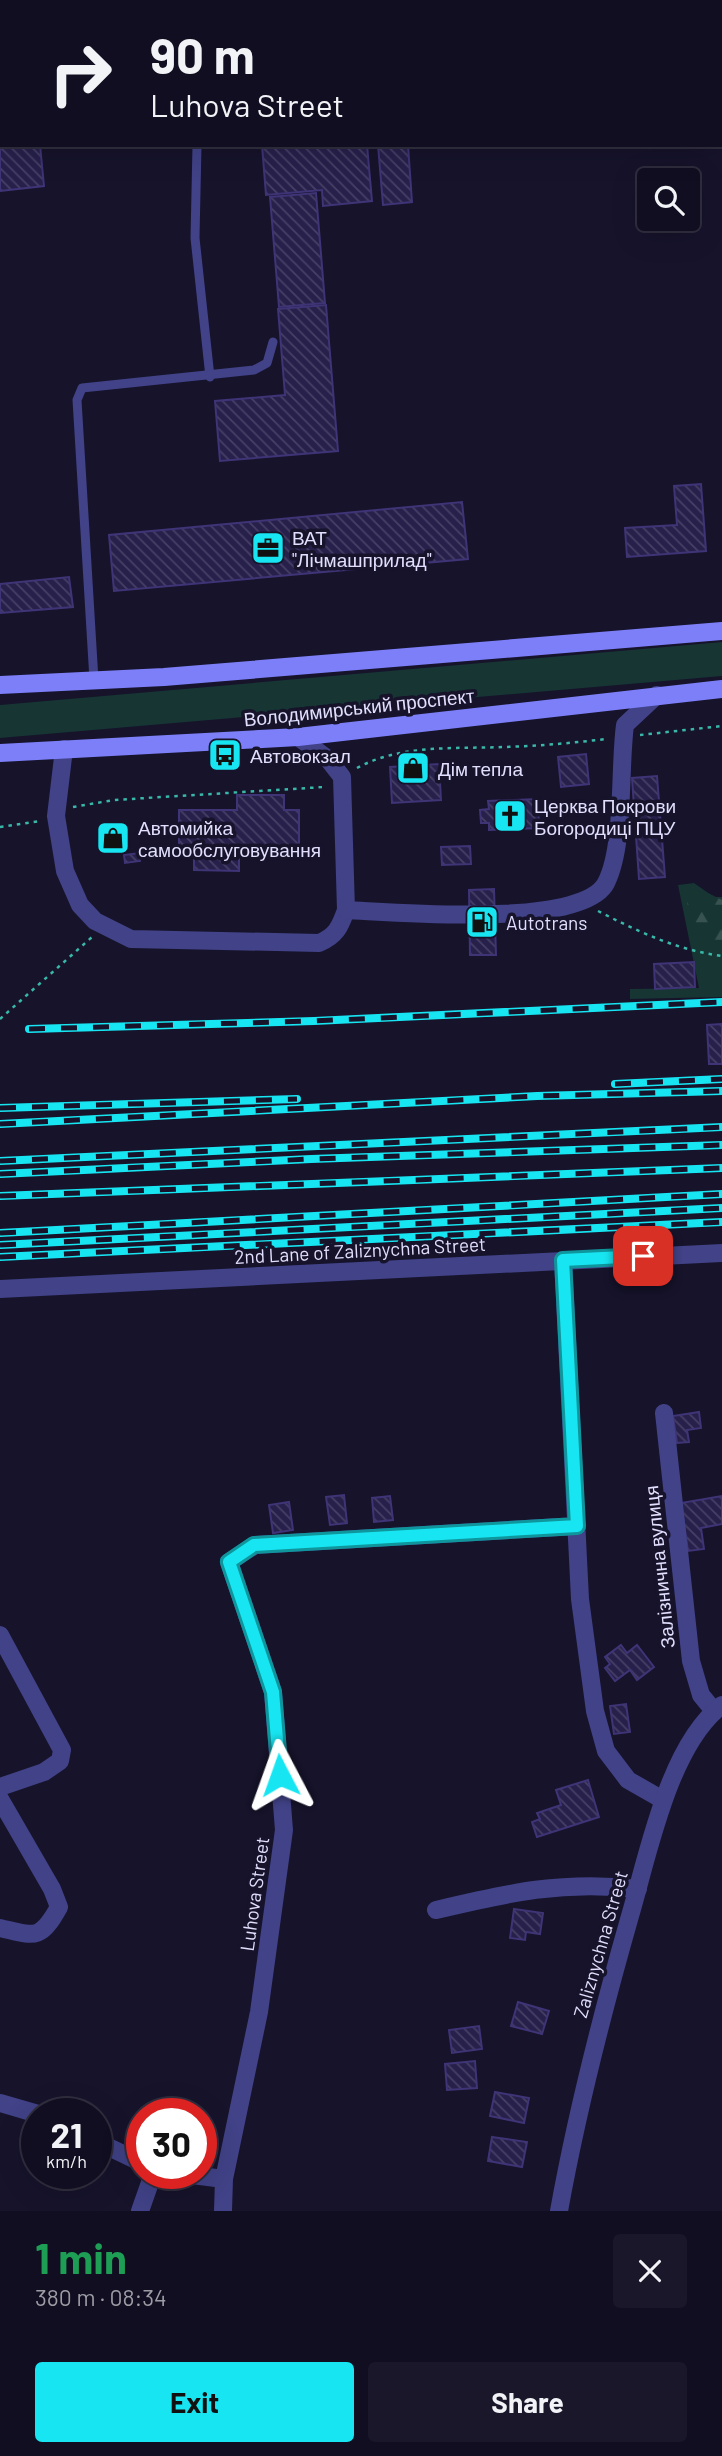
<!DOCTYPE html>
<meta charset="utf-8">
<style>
body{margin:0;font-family:Barlow,sans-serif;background:#191729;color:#f1f3f6;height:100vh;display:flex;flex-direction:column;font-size:26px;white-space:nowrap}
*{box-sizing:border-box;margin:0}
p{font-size:23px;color:#9c9ca5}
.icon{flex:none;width:38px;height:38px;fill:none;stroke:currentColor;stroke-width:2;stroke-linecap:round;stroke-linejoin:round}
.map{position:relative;height:2211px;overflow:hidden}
.side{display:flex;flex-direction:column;background:#100e20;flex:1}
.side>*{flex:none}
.guide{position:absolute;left:0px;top:0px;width:723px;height:147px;box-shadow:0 7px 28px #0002,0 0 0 2px #302e3e;background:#100e20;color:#f1f3f6;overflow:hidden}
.controls{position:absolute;left:637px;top:168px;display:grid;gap:14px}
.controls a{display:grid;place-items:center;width:63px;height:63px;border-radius:7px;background:#100e20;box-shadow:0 7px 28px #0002,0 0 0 2px #302e3e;font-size:35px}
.speed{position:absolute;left:21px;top:2098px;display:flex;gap:14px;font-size:35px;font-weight:700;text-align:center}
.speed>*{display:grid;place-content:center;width:91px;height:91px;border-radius:50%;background:#100e20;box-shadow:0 7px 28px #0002,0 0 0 2px #302e3e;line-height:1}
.speed small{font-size:18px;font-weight:400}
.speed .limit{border:10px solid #d22;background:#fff;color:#111}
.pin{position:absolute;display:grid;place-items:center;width:60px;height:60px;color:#fff;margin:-30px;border-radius:14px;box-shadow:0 4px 10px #0006}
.me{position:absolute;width:77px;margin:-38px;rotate:356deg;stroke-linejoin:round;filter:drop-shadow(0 0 5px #0008)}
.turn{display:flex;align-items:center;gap:24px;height:147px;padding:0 35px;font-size:32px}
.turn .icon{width:91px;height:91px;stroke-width:2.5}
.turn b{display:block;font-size:49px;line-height:60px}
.round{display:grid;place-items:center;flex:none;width:74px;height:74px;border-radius:7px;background:#191729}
.headline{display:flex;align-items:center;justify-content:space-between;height:119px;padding:0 35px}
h1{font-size:42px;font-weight:700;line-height:52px;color:#1e9e55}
.cta{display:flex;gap:14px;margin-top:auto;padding:14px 35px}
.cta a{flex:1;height:80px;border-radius:7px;background:#17e6f2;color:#111;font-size:28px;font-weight:700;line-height:80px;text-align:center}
.cta a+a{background:#191729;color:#f1f3f6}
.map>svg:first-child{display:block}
.green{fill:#163533}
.forest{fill:url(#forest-firs)}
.building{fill:url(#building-back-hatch);stroke:#3e3476;stroke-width:2}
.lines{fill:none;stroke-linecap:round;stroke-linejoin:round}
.path{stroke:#39b8aa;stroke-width:2.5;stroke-dasharray:3.5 5;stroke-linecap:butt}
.service{stroke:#414287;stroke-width:9}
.minor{stroke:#414287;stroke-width:18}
.tertiary{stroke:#414287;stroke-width:18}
.secondary{stroke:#7c7ff8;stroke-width:18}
.rail-casing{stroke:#17e6f2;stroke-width:8}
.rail{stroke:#16132b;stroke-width:5;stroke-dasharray:16;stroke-linecap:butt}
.route-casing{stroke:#0f969d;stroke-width:18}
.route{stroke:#17e6f2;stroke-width:12}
.labels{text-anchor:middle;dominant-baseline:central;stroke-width:7;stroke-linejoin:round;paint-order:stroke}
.poi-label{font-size:19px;fill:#e1dffd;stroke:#16132b;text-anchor:start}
.street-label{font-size:19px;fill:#e1dffd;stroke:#16132b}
</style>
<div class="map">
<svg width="722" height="2211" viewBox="0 0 722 2211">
<defs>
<pattern id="forest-firs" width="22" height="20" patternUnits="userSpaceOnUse" patternTransform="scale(1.75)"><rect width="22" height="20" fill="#163533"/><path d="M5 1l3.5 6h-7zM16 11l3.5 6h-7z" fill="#385251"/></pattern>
<pattern id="building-back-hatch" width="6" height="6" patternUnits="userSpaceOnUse" patternTransform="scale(1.75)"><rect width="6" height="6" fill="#27204b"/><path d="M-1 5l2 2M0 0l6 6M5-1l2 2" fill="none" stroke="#464066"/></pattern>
</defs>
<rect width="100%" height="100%" fill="#16132b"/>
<g class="green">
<path d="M722,642V676L0,738V705Z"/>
<path d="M694,883L714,897H722V997L630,999V989L699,988L678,885Z"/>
</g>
<path class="forest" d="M698,888L722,900V946C691,938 687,920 687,890Z"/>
<g class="building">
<path d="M0,138L2,145H40L44,186L0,191Z"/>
<path d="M262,145H367L372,201L323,206L322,190L266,195Z"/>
<path d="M378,145H408L412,202L383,205Z"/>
<path d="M316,193L325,303L279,307L270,197Z"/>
<path d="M326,305L338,451L220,461L215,401L285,395L278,309Z"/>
<path d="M701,484L706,551L627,557L625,528L677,525L674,486Z"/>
<path d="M462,502L468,559L114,591L109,535Z"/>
<path d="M69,577L73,607L0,613V584Z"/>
<path d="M586,754L589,784L561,787L558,757Z"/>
<path d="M439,764L441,800L392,803L390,767Z"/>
<path d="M657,776L665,877L639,879L632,778Z"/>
<path d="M237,795H284V810H299V857H239V871L194,870V856H179V810H237Z"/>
<path d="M538,799L539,828L489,830V823H481L480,810L489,809L488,801Z"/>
<path d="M470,846L471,864L442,865L441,847Z"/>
<path d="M139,853L140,861L125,863L124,855Z"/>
<path d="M494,889L496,955H470L469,890Z"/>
<path d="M694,962L695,987L655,989L654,964Z"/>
<path d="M722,1024V1064H709L707,1025Z"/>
<path d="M699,1412L701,1428L687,1430L689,1442L677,1443L673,1416Z"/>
<path d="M344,1495L347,1523L330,1525L326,1497Z"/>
<path d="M390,1496L393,1520L374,1522L372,1498Z"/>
<path d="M722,1496V1524L701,1528L704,1549L688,1551L681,1503Z"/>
<path d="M289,1502L293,1530L273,1533L269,1505Z"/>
<path d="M621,1645L627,1653L637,1645L654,1667L637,1680L630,1670L615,1681L605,1668L610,1664L605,1657Z"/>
<path d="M626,1704L630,1732L614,1734L610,1706Z"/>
<path d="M588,1780L599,1817L537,1837L532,1822L540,1819L537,1813L561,1805L556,1790Z"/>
<path d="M514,1909L543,1913L540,1934L526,1932L525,1940L510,1938Z"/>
<path d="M518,2002L549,2011L542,2034L511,2026Z"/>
<path d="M479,2026L482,2049L452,2053L449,2030Z"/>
<path d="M475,2061L477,2088L447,2090L445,2064Z"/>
<path d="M495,2092L529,2098L524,2123L490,2116Z"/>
<path d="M492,2137L527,2142L522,2167L488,2161Z"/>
</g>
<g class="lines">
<g class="path">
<path d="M640,735L722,726"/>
<path d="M357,768C401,744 455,749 504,747C538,746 572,743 606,739"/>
<path d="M73,807L114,800L324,787"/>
<path d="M0,827L41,821"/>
<path d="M598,911C639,932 677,950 722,956"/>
<path d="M0,1019L92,937"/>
</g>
<g class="service">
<path d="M202,2V0"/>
<path d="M197,145L195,238L210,377"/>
<path d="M94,680L77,400L82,388L254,370L267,363L273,342"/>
</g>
<g class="minor">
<path d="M574,0V2"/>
<path d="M721,124H722"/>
<path d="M64,749L56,816L65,871L80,905L95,921L131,939L319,943C336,936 340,927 346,910L342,777L328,759L298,737"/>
<path d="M346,910C395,912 582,929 606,883C625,846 619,769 625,725L657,695"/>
<path d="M563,1260L580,1599L595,1711L606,1751L628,1780L663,1800"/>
<path d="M664,1413L691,1661L701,1695L714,1711"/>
<path d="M0,1635L62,1750L60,1761L44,1772L0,1787"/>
<path d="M0,1799L52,1889L59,1907C40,1941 35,1936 0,1928"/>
<path d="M436,1910C508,1893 563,1880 638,1889"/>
<path d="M0,2103L38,2114"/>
<path d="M96,2141L142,2163"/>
<path d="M184,2174L224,2179"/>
<path d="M140,2211L153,2174"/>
<path d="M223,2211L224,2179L259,2012L284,1830L273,1692L229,1562L255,1545L577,1526"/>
<path d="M559,2211C577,2111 602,2014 630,1916C648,1855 669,1745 722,1705"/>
</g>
<path class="tertiary" d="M0,1289L722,1253"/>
<g class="secondary">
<path d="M0,685L164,677L722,631"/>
<path d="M0,753L298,737L722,689"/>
</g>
<defs>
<g id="rail">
<path d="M29,1029L314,1021L722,1002"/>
<path d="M615,1084L722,1079"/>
<path d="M0,1108L297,1099"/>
<path d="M0,1124L537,1096L722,1091"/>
<path d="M0,1161L722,1127"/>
<path d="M0,1174L311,1159L722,1145"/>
<path d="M0,1196L722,1168"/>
<path d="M0,1233L722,1194"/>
<path d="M0,1245L722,1208"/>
<path d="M0,1257L722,1222"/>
</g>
</defs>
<use href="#rail" class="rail-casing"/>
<use href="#rail" class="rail"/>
</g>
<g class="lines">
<defs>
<path id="route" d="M280,1775L273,1692L229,1562L254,1545L577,1526L563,1260L643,1256"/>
</defs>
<use href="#route" class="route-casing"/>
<use href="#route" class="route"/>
</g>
<defs>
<symbol id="office-square" viewBox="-11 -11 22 22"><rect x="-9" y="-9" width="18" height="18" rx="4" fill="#17e6f2" stroke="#16132b"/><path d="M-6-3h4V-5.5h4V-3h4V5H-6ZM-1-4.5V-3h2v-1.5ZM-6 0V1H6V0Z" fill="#111"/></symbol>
<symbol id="bus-square" viewBox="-11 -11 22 22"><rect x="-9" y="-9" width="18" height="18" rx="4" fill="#17e6f2" stroke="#16132b"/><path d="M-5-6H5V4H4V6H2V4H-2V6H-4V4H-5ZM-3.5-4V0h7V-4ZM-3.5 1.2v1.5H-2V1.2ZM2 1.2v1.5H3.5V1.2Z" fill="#111"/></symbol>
<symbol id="shop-square" viewBox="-11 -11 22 22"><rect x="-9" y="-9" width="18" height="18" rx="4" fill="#17e6f2" stroke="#16132b"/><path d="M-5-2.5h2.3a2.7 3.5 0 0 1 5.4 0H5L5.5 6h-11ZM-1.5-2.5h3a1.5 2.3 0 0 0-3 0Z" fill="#111"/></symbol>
<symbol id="church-square" viewBox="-11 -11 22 22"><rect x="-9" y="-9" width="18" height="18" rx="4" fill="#17e6f2" stroke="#16132b"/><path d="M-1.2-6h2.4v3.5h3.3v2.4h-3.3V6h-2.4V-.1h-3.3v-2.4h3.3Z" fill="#111"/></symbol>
<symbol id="fuel-square" viewBox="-11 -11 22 22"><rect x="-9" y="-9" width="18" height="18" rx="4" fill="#17e6f2" stroke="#16132b"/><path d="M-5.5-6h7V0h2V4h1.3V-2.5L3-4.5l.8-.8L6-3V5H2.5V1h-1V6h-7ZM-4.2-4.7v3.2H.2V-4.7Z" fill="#111"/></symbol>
</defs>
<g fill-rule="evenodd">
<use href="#office-square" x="249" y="529" width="38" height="38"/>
<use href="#bus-square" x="206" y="736" width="38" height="38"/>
<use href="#shop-square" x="394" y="749" width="38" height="38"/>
<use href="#church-square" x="491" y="797" width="38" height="38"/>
<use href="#shop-square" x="94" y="819" width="38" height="38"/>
<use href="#fuel-square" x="463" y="903" width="38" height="38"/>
</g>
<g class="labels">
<g class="poi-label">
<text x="292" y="537">ВАТ<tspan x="292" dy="22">"Лічмашприлад"</tspan></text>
<text x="250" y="755">Автовокзал</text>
<text x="438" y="768">Дім тепла</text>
<text x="534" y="805">Церква Покрови<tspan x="534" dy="22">Богородиці ПЦУ</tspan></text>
<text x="138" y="827">Автомийка<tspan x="138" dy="22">самообслуговування</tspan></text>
<text x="506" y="922">Autotrans</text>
</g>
<g class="street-label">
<text transform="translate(359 707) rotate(-6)">Володимирський проспект</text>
<text transform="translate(360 1250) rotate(-3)">2nd Lane of Zaliznychna Street</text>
<text transform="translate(659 1567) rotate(-96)">Залізнична вулиця</text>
<text transform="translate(254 1894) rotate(-82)">Luhova Street</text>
<text transform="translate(600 1944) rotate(-74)">Zaliznychna Street</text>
</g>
</g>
</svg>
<div class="controls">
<a><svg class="icon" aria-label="search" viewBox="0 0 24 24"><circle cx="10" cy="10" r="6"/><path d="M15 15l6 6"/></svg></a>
</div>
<div class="speed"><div>21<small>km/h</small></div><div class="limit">30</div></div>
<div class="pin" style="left:643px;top:1256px;background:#d93025"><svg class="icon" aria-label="arrive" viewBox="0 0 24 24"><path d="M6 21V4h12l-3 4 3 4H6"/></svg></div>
<svg class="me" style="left:280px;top:1775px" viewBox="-20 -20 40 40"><path d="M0-17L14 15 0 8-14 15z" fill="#17e6f2" stroke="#fff" stroke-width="4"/></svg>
<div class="guide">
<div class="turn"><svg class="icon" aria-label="right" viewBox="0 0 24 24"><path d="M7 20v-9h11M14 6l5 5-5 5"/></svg><div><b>90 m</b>Luhova Street</div></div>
</div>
</div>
<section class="side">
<div class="headline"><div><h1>1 min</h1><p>380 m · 08:34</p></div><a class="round"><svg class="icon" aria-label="close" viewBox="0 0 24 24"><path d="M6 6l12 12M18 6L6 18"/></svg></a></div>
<div class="cta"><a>Exit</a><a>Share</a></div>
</section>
